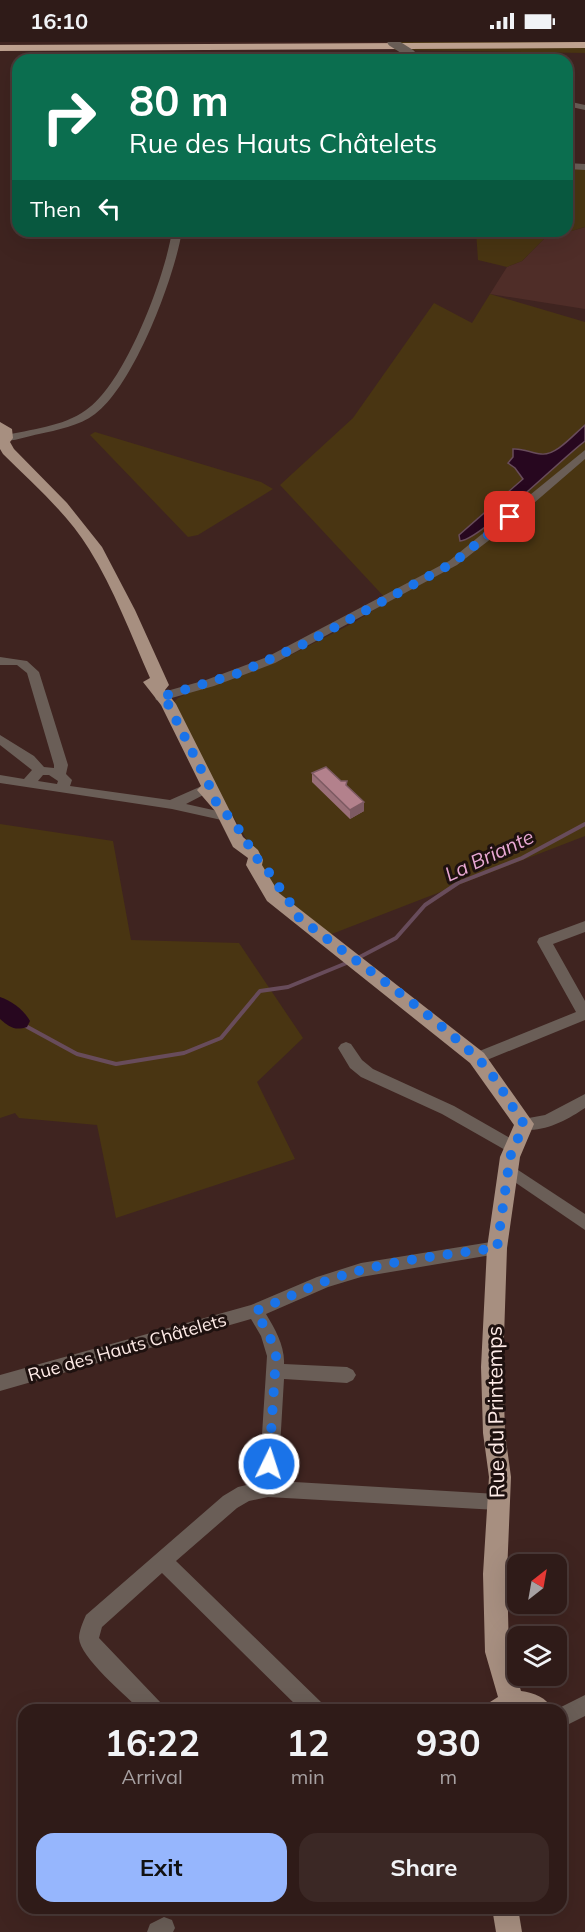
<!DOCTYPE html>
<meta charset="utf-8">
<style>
body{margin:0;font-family:Mulish,sans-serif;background:#3b2825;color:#f1f3f6;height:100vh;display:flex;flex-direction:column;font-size:22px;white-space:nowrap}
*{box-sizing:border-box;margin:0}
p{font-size:20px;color:#a7a1a2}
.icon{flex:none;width:33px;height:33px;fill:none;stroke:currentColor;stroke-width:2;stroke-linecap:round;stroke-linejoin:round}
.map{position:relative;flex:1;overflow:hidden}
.panel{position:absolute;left:18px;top:1662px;width:549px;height:210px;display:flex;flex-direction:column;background:#2f1b18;border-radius:18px;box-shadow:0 6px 24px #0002,0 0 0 2px #4a3937}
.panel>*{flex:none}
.banner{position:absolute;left:12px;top:12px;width:561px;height:183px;border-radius:18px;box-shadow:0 6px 24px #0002,0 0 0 2px #4a3937;background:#0b6e4f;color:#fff;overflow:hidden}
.needle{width:39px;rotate:31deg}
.fabs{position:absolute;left:507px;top:1512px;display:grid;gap:12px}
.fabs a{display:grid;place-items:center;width:60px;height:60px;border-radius:12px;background:#2f1b18;box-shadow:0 6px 24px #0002,0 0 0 2px #4a3937;font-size:30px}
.pin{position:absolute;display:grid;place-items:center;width:51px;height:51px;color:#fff;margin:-26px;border-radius:12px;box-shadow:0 3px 9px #0006}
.me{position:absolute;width:66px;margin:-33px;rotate:4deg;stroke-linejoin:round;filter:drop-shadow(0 0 4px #0008)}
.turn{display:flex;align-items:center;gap:21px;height:126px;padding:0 18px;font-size:27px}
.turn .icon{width:78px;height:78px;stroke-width:2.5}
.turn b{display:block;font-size:42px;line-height:51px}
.then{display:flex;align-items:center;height:57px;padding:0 18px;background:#0003;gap:12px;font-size:22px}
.eta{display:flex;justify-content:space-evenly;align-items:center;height:102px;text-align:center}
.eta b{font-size:36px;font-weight:700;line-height:42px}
.primary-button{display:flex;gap:12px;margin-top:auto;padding:12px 18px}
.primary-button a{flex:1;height:69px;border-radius:18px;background:#96b6fd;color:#111;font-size:24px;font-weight:700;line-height:69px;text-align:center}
.primary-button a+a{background:#3b2825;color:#f1f3f6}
.status{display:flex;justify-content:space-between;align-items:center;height:42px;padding:0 30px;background:#2f1b18;direction:ltr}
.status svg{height:16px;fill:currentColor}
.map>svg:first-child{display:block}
.built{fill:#4f2d28}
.green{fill:#493512}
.water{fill:#27071f;stroke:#684c5b;stroke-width:1.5}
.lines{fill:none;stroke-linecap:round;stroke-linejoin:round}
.stream{stroke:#684c5b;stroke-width:4}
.river{fill:#27071f;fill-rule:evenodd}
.minor{fill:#6a5e57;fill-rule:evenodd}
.major{fill:#a78f80;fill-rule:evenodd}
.highway{fill:#bfa290;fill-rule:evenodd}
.minor-bridge{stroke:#6a5e57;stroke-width:9}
.wall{fill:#9a6f78}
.shaded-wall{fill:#7d5a62}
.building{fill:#b3818c;stroke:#7d5a62;stroke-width:1.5}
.route{stroke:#1a73e8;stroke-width:10;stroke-dasharray:0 18}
.labels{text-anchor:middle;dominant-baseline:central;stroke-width:6;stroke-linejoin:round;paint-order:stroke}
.street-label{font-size:18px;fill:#ffece8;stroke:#1e110f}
.water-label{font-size:20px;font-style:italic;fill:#e9a8d3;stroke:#1e110f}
.near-street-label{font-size:21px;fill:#ffece8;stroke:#1e110f}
</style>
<div class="status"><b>16:10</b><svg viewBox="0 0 49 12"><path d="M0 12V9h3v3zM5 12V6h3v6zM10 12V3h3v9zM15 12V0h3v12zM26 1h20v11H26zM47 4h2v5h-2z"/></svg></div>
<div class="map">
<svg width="585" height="1890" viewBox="0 0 585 1890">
<rect width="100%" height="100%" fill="#3f2420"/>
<path class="built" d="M585,185V267L490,252L507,225L522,219L544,197Z"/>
<g class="green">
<path d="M388,0H585V11L395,8Z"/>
<path d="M567,124H585V185L544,197L522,219L507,225L478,218L476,189H567Z"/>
<path d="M490,252L585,280V794L324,895L276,848L205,726L172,662L178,656L190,650L279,619L353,581L388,559L280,443L353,376L434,261L472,281Z"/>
<path d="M95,390L261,440L273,447L198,493L188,495L90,393Z"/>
<path d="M0,782L113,799L131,898L239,901L303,996L257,1040L295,1117L116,1176L97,1083L19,1076L15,1071L0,1076Z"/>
</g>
<path class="water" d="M585,383V399C563,415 479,499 460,499L459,493L523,437L515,426L508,421L513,415V407C523,406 531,411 541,412C556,414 574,392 585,383Z"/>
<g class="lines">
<g class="stream">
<path d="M356,917L396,896L425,863L458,841L522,816L585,782"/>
<path d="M0,970L77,1012L116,1022L184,1011L221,996L260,949L288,945L349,920"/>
</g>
<path class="river" d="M0,955C12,959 24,968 30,979L27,985C15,989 9,985 0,977Z"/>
<g class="minor">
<path d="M408,10H414L424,18H415L408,14Z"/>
<path d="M567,59L585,63V68L567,64Z"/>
<path d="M567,121L585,122V128L567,127Z"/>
<path d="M172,189H182C174,237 134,343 95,372C79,384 57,388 39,392C28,394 14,400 3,398V394C30,387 63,385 86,368C125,342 165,235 172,189Z"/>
<path d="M585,408V417L505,486L457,523L275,621L214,644L161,659L156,658L155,655L156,652L206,638L267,615L449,519Z"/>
<path d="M0,615L27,619L39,630L68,723L66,732L72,738L70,744L170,758L204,743L209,744L211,747L209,750L186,762L231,772L233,775L231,778L226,779L172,767L0,741V733L24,737L32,728L0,703V693L34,714L44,725L54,726V723L27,631L17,623H0ZM43,733H49L58,739L57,742L38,739Z"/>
<path d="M585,879V890L553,902L585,959V978L482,1020H472L469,1016L472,1012L576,970L537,900L539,896Z"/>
<path d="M346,1000L351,1002L362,1018L373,1027L454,1064L519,1101L521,1105L519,1109L513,1111L507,1109L442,1072L361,1035L350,1026L338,1006L341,1002Z"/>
<path d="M585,1052V1066C567,1078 541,1093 518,1086L516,1082L518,1078L545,1073Z"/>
<path d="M509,1122L585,1172V1188L503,1132L501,1128L503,1124Z"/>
<path d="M497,1199L503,1201L505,1206L503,1211L361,1235L328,1245L266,1272C275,1287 285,1304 284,1322L347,1325L353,1328L356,1333L353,1338L347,1341L284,1337L278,1439L497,1452L504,1454L506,1460L504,1466L497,1468L268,1455L249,1459L237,1466L176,1519L322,1661L325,1668H301L162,1531L102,1585L99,1596L161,1661L164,1668H140C126,1653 80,1616 79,1596C79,1589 83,1580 86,1573L223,1454L238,1445L259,1440L267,1314L261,1294L251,1277L0,1349V1333L251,1263L317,1235L361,1221Z"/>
<path d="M585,1653V1674L561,1686V1668H555Z"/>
<path d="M164,1875L172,1878L175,1886L173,1890H147L150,1882Z"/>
</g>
<g class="major">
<path d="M0,380L12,387L13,396L10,400L14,407L67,461L102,505L135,568L169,643L165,648L176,662L243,795L258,808L263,818L262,823L279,851L484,1011L534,1082L520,1115L507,1206L503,1325L505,1391L511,1435L507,1532L509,1610L521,1649C534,1651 547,1655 552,1668H487L490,1660L498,1655L485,1610L483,1532L489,1435L483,1391L481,1325L487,1206L500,1115L514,1083L470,1021L267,859L246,823L248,816L233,805L215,769L197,748L201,744L161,663L143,640L150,636C131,593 114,547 89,507C67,471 33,442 3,412L0,407Z"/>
<path d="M492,1866H518L522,1890H496Z"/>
</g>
<path class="highway" d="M585,0V6L0,9V3Z"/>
<path class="minor-bridge" d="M392,0L411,12"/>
</g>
<path class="wall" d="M312,731L341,739H347V744L364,769L350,777L312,740Z"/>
<path class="shaded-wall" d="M364,760V769L350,777V768Z"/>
<path class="building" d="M326,725L341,739H347L346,743L364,760L350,768L312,731Z"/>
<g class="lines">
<path class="route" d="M269,1422L276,1314L269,1292L255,1269C284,1258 311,1243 341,1234C391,1218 445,1213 497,1206L510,1115L524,1082C508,1060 496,1033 476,1015C421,963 356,920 297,874L293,865L263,822L252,812V808C246,800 241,791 236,783C226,770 215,765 211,747L168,662L161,655L239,631L306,601L453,521L510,475"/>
</g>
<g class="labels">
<g class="street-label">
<text transform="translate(127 1305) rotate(-16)">Rue des Hauts Châtelets</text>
</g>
<g class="water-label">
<text transform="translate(489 813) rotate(-25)">La Briante</text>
</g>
<g class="near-street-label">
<text transform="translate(495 1370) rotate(-91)">Rue du Printemps</text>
</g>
</g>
</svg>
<div class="fabs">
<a><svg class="needle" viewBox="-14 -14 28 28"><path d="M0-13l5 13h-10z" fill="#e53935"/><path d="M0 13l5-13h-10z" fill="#a7a1a2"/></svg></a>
<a><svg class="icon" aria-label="layers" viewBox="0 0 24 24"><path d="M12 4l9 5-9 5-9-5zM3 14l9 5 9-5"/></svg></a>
</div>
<div class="pin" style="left:510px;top:475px;background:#d93025"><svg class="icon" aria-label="arrive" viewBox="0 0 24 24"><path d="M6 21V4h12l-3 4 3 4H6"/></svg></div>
<svg class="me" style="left:269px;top:1422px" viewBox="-20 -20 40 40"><circle r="17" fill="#1a73e8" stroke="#fff" stroke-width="3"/><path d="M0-11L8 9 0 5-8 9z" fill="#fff"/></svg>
<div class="banner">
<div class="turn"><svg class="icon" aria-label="right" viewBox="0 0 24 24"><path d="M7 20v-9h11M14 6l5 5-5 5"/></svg><div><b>80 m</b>Rue des Hauts Châtelets</div></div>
<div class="then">Then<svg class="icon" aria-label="left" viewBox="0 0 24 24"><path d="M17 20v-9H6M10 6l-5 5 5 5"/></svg></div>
</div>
<section class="panel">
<div class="eta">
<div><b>16:22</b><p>Arrival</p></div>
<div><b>12</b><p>min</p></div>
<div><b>930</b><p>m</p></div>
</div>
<div class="primary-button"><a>Exit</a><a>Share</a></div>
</section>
</div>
